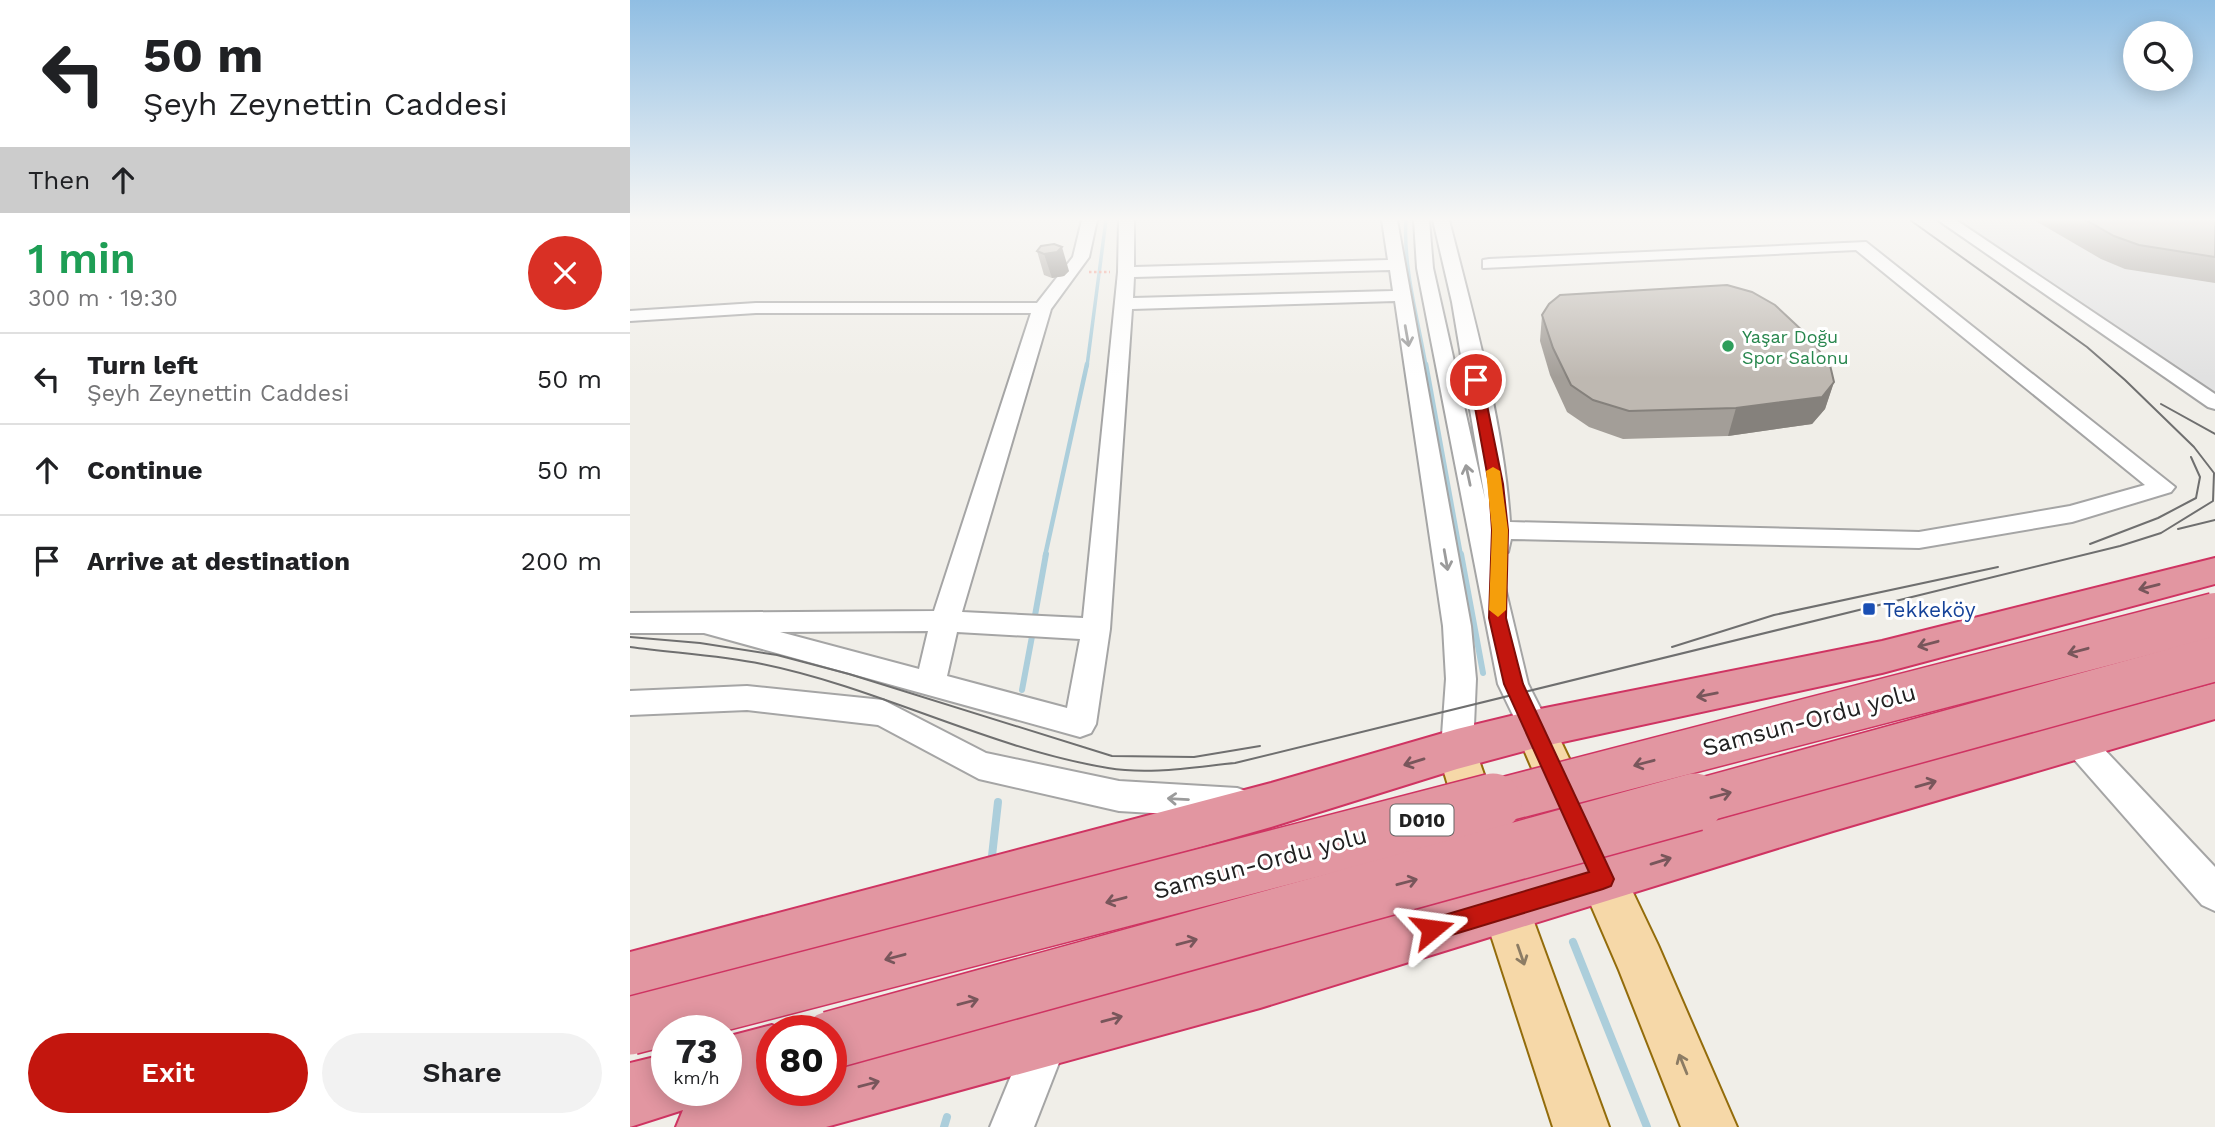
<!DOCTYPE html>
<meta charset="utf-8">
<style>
body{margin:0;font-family:"Work Sans",sans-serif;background:#f2f2f2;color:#202124;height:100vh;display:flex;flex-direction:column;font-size:26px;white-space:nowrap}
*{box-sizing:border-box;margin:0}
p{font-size:23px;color:#757577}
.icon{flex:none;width:38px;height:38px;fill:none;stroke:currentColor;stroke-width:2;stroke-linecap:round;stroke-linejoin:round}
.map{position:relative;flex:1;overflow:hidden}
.sheet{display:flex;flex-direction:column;background:#fff;width:630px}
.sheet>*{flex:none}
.guide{background:#fff;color:#202124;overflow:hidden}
.fabs{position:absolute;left:1493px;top:21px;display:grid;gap:14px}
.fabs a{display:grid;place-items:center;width:70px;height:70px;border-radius:50%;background:#fff;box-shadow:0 4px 18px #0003;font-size:35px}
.speed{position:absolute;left:21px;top:1015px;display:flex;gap:14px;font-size:35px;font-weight:700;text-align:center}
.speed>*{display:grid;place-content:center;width:91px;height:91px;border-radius:50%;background:#fff;box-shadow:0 4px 18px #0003;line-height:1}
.speed small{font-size:18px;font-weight:400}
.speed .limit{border:10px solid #d22;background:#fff;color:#111}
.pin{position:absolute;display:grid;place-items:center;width:60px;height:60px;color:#fff;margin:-30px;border:4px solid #fff;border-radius:50%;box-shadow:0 2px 7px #0007}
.me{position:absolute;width:77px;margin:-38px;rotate:74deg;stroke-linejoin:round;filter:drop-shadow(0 0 5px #0008)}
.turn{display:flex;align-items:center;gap:24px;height:147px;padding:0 28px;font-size:32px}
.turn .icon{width:91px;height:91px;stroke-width:2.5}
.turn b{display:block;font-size:49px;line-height:60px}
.then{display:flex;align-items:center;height:66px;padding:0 28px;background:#0003;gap:14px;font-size:26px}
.round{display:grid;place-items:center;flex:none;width:74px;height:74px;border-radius:37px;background:#f2f2f2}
.summary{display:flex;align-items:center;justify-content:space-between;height:119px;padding:0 28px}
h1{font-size:42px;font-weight:600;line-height:52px;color:#1e9e55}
.cta{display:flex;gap:14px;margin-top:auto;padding:14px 28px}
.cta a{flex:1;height:80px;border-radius:42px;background:#c3160e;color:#fff;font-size:28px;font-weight:600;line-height:80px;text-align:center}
.cta a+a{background:#f2f2f2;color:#202124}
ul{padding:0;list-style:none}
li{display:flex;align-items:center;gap:21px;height:91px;padding:0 28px;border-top:2px solid #e0e0e0}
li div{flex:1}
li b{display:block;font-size:26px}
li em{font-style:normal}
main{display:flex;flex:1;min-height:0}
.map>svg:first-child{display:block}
.parking{fill:#e1e1e1}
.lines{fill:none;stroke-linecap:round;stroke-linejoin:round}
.stream-far3{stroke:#accedb;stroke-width:3.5}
.stream-far2{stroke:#accedb;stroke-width:4.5}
.stream-far1{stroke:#accedb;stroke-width:6}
.stream{stroke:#accedb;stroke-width:8}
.minor-casing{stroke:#a5a5a5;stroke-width:4}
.major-casing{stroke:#936c0b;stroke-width:4}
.highway-casing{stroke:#cf3462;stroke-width:4}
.path{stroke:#f18b79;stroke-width:2.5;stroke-dasharray:2.5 2.5;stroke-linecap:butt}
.minor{fill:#fff;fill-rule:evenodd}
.major{fill:#f6d8a8;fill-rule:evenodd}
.highway{fill:#e296a1;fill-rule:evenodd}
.tram{stroke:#6f6f6f;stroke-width:2}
.highway-bridge-far1-casing{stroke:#cf3462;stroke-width:47;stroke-linecap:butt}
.highway-bridge-casing{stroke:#cf3462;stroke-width:60;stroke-linecap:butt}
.highway-bridge-far1{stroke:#e296a1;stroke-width:44}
.highway-bridge{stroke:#e296a1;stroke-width:57}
.wall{fill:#a39e98}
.shaded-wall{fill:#85817c}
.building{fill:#beb8b1;stroke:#85817c;stroke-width:2}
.oneway{stroke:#9b9b9b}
.oneway2{stroke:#78565b}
.oneway3{stroke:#8c7c64}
.route{fill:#c3160e;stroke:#7f0e09;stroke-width:2}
.slow{fill:#f59e0b}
.leisure-dot{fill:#2e9e5b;stroke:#fff;stroke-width:2.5}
.transit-dot{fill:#1a4fb4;stroke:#fff;stroke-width:2.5}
.labels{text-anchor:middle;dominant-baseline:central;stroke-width:6;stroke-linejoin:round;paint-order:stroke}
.far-leisure-label{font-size:18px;fill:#27864d;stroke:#fff;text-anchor:start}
.shield{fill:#fff;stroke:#646464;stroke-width:2}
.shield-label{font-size:19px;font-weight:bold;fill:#212121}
.transit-label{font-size:21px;fill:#164399;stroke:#fff;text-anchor:start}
.near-street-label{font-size:24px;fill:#212121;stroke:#fff}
</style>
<main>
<section class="sheet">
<div class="guide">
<div class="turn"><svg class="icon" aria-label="left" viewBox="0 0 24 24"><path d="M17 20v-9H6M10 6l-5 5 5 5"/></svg><div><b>50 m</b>Şeyh Zeynettin Caddesi</div></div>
<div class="then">Then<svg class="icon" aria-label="ahead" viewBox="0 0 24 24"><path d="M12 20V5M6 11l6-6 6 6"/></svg></div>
</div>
<div class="summary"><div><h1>1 min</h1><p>300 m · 19:30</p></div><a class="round" style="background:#d93025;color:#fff"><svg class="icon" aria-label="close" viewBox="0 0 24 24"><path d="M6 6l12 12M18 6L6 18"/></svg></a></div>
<ul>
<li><svg class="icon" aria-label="left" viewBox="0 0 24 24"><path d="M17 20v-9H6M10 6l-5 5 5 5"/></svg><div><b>Turn left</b><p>Şeyh Zeynettin Caddesi</p></div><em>50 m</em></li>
<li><svg class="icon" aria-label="ahead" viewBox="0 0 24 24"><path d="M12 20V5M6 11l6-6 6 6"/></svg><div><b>Continue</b></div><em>50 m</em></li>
<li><svg class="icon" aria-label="arrive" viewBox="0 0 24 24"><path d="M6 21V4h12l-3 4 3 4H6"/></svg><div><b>Arrive at destination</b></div><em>200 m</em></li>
</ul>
<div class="cta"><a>Exit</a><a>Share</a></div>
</section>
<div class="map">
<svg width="1585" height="1127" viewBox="0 0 1585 1127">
<rect width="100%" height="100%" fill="#f0eee8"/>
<path class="parking" d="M1322,220H1585V401L1452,309Z"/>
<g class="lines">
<g class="stream-far3">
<path d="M776,220C773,268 788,319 796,366"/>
<path d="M457,366L476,220"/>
</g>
<g class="stream-far2">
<path d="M796,364L831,556"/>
<path d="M415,556L457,364"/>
</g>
<g class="stream-far1">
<path d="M831,554L853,673"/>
<path d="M404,621L416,554"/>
<path d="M392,690L403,631"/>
</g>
<g class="stream">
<path d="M362,856L368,802"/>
<path d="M943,942L1017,1127"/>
<path d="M314,1127L317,1117"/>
</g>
<defs>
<g id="minor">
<path d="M452,220H467L459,257L421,309L332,612L453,618L488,272L489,220H504V267L758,260L752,220H767L841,626L846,679L843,749L838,759L827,762L816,759L811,749L816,679L813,626L765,301L502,309L480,629L466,724L461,733L450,737L74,633H0V613L304,611L401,313H126L0,321V311L126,303H407L443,257ZM760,270L763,291L503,298L504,277ZM298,631L289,669L150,632ZM327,632L450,639L437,708L317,676Z"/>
<path d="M784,220H799L803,268L855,499L822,302L803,220H819C843,314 874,425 880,522L1289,532L1440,506L1515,485L1226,250L853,268V260L859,259L1236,242L1545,487L1541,492L1442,522L1289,548L881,539L878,552L867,554L898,684L921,729L916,738L905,742L894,738L868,684L787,268Z"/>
<path d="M1308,220H1326L1585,394V409L1578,407Z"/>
<path d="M117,686L253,700L356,753L489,781L607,788L619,792L624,803L619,814L607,818L489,811L349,779L248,725L117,710L0,715V691Z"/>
<path d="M1446,727L1457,731L1585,867V911L1572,905L1435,749L1430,740L1435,731Z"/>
<path d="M418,1016L433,1022L439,1037L404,1127H360L403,1022Z"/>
</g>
<g id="major">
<path d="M905,713L919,717L925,729L1028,945L1107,1127H1051L989,970L885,729L891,717Z"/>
<path d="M827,732L841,737L871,824L864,838L849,844L834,838L807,749L813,737Z"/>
<path d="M869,867L885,873L892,889L979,1127H923L846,889L853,873Z"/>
</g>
<g id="highway">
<path d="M1585,558V584L1252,673L905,748L827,769L641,827L0,1010V952L641,783L827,729L905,710L1252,641Z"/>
<path d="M1585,683V719L1203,831L630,1008L196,1127H46L53,1110L0,1127V1063L37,1054V1090H66L62,1101L82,1093L75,1090H96V1037L142,1025L155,1031H142V1090H201V1062L630,950L1203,787Z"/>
</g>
</defs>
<use href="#minor" class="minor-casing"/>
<use href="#major" class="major-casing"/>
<use href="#highway" class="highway-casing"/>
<path class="path" d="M459,272H480"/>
<use href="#minor" class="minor"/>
<use href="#major" class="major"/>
<use href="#highway" class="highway"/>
<g class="tram">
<path d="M1531,404L1585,434"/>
<path d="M1548,529L1585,520"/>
<path d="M1460,544L1528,518L1566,498L1570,477L1561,457"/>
<path d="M0,637L70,643L147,655L219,674L482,756L564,757L630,746"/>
<path d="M0,647C44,653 89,655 132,664C250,688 358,748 478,768C519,775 564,767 605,763L1490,546L1531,533L1583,501L1584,473L1564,447L1495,380L1457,347L1280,220"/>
<path d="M1042,647L1144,615L1368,567"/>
</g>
<defs>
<g id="highway-bridge-far1">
<path d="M856,804L1585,615"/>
<path d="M1058,804L1585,659"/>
</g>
<g id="highway-bridge">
<path d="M0,1026L863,802"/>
<path d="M201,1040L1065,802"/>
</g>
</defs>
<use href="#highway-bridge-far1" class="highway-bridge-far1-casing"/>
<use href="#highway-bridge" class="highway-bridge-casing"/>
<use href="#highway-bridge-far1" class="highway-bridge-far1"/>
<use href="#highway-bridge" class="highway-bridge"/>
</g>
<g class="wall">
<path d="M1404,220H1585V283L1495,269L1471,259Z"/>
<path d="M411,246L439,271L434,276L422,278L414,275L407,251Z"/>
<path d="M912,315L1204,382L1195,409L1182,424L1098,436L993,439L959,427L937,412L920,375L910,341Z"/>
</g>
<g class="shaded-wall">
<path d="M432,247L439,271L434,276L422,278L414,254Z"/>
<path d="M1204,382L1195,409L1182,424L1098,436L1106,408Z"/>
</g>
<g class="building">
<path d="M1456,220H1585V257L1509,245L1484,236Z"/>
<path d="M424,244L432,247L427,252L414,254L407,251L411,246Z"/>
<path d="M1097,285L1122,292L1145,305L1177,335L1200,365L1204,382L1192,397L1106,408L999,411L963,400L941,385L923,348L912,315L919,304L930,295Z"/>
</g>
<defs><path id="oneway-shaft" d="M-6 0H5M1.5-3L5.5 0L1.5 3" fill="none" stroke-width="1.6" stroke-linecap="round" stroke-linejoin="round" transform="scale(1.75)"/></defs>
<g class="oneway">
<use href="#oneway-shaft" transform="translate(777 336) rotate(80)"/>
<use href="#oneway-shaft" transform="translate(838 475) rotate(-102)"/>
<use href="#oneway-shaft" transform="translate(816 560) rotate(80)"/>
<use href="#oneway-shaft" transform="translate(548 799) rotate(-177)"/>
</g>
<g class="oneway2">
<use href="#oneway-shaft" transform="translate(1519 587) rotate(166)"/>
<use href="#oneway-shaft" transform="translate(1298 644) rotate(165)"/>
<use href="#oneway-shaft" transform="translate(1448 651) rotate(165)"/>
<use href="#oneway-shaft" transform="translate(1077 695) rotate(169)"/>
<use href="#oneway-shaft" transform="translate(784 762) rotate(163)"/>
<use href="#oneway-shaft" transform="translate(1014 763) rotate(165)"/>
<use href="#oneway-shaft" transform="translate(1296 784) rotate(-16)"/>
<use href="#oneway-shaft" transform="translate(1091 795) rotate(-15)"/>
<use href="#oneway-shaft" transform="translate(1031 861) rotate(-17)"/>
<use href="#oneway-shaft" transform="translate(777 882) rotate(-15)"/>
<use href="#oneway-shaft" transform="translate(486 900) rotate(165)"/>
<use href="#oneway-shaft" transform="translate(557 942) rotate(-15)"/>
<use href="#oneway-shaft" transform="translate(265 957) rotate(165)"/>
<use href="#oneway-shaft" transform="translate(338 1002) rotate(-15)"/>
<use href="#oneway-shaft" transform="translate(482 1019) rotate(-15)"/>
<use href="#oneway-shaft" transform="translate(239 1084) rotate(-15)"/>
</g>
<g class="oneway3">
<use href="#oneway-shaft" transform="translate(891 955) rotate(71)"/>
<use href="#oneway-shaft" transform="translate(1053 1064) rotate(-112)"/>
</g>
<linearGradient id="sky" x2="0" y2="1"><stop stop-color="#90bee3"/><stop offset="0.58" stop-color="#f8f7f5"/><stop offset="1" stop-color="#f8f7f5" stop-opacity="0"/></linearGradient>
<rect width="1585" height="378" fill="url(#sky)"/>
<path class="route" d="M846,376L852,380L873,484L878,530L876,618L893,684L984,879L981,886L973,889L802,941L794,937L791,929L794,921L959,872L874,684L859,618L862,530L859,484L840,380Z"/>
<path class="slow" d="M863,467L870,471L878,530L876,610L868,617L859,610L862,530L856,471Z"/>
<circle class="leisure-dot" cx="1098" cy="346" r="7"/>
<rect class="transit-dot" x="1232" y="602" width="14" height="14" rx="3.5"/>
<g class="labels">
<g class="far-leisure-label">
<text x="1112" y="336">Yaşar Doğu<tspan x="1112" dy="21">Spor Salonu</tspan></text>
</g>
<rect class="shield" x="760.5" y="804.5" width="63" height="31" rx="5"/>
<g class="shield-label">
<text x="792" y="820">D010</text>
</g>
<g class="transit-label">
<text x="1253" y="609">Tekkeköy</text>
</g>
<g class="near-street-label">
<text transform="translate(1179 720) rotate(-15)">Samsun-Ordu yolu</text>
<text transform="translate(630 863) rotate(-15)">Samsun-Ordu yolu</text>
</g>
</g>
</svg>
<div class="fabs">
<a><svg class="icon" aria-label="search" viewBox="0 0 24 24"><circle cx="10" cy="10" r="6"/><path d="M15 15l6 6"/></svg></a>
</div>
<div class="speed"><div>73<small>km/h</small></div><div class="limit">80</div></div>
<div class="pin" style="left:846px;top:380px;background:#d93025"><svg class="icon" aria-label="arrive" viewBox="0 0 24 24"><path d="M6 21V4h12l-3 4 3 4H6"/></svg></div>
<svg class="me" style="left:802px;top:929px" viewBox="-20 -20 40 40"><path d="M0-17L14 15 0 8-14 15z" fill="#c3160e" stroke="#fff" stroke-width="4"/></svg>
</div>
</main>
